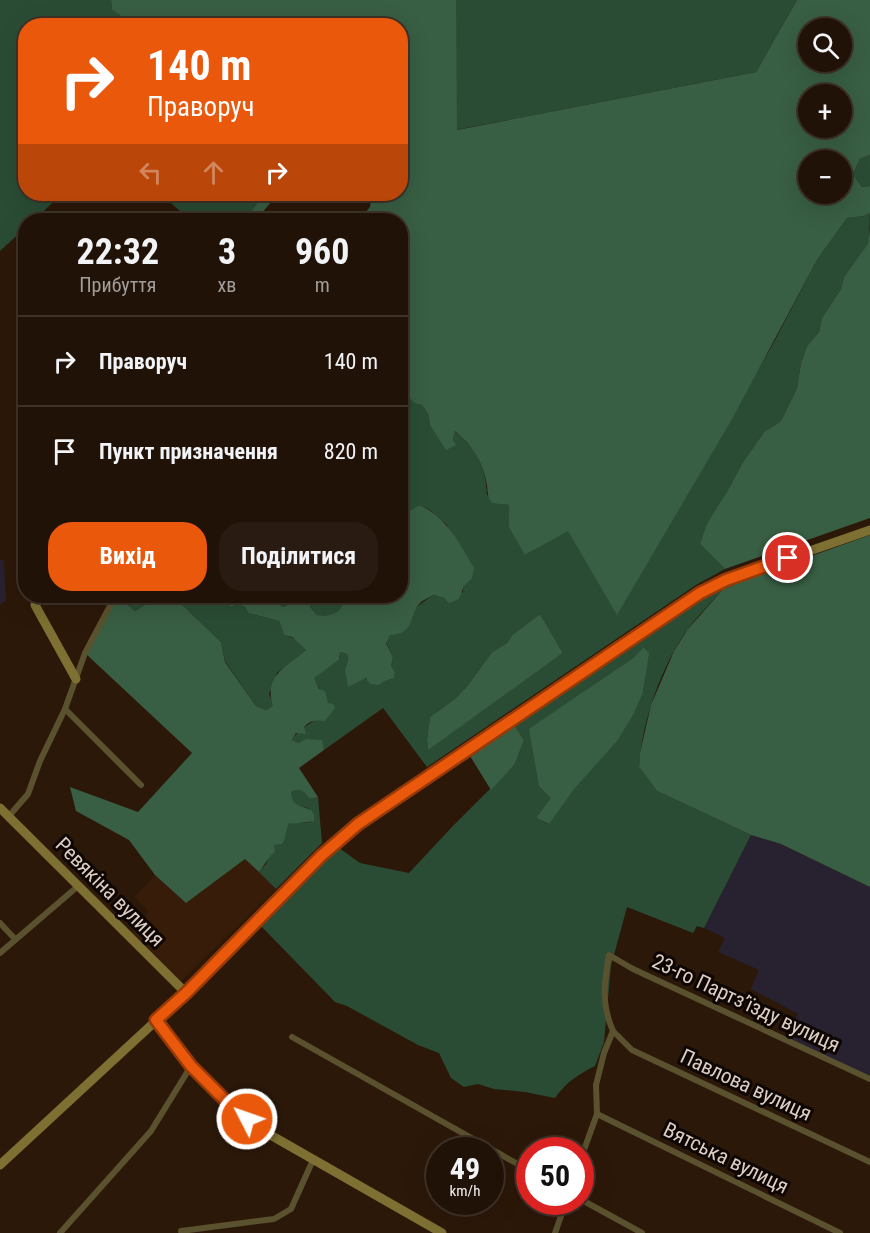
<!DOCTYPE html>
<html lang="uk">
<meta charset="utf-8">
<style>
body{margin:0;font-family:"Roboto Condensed",sans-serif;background:#291b11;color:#f1f3f6;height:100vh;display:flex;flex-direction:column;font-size:22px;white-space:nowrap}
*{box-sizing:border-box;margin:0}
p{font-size:20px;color:#a29e9b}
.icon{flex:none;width:33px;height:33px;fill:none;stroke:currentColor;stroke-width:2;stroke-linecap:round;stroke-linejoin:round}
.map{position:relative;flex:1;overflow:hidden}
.drawer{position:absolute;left:18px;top:213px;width:390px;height:390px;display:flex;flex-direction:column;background:#211207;border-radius:24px;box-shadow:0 6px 24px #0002,0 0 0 2px #3e3228}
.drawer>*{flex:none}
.banner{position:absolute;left:18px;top:18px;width:390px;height:183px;border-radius:24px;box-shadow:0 6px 24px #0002,0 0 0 2px #3e3228;background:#ea580c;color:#fff;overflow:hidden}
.buttons{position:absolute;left:798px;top:18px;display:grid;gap:12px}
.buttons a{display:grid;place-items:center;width:54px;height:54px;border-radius:50%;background:#211207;box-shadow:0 6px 24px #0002,0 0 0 2px #3e3228;font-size:30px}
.speed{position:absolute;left:426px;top:1137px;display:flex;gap:12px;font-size:30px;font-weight:700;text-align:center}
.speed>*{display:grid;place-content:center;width:78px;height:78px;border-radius:50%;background:#211207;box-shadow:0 6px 24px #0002,0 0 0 2px #3e3228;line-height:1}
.speed small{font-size:15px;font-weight:400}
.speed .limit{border:9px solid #d22;background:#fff;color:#111}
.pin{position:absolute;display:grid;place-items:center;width:51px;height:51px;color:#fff;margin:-26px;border:3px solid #fff;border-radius:50%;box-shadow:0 2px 6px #0007}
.me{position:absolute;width:66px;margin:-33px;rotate:311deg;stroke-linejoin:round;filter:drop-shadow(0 0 4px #0008)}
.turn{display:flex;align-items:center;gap:21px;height:126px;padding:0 30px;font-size:27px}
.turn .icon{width:78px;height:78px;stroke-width:2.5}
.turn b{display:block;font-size:42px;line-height:51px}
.lanes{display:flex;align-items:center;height:57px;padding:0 30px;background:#0003;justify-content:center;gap:30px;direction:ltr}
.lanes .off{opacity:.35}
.eta{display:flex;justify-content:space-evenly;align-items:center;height:102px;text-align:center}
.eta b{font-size:36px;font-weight:700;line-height:42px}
.button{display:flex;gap:12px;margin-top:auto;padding:12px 30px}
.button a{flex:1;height:69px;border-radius:24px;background:#ea580c;color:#fff;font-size:24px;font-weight:700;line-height:69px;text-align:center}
.button a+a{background:#291b11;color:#f1f3f6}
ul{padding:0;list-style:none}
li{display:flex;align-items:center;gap:18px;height:90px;padding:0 30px;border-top:2px solid #3e3228}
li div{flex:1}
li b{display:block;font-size:22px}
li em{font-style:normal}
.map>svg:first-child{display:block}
.built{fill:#361c09}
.industrial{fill:#282130}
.green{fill:#2a4c35;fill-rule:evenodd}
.forest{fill:#385e43;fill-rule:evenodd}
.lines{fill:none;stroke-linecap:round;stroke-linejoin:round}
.street{stroke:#5a522e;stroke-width:6}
.secondary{stroke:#7d7032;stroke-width:9}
.route-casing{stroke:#983908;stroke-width:15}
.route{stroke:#ea580c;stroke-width:10}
.labels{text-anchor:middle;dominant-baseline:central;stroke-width:6;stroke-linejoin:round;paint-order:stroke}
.street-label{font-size:21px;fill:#ddcec5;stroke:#0e0602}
</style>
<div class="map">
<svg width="870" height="1233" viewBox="0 0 870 1233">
<rect width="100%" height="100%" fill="#2c1809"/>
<path class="built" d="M245,858L276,889L177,985L129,935L149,912L134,897L155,875L186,903Z"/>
<g class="industrial">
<path d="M0,559L4,561L6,601L0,604Z"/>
<path d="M751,835L781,844L870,887V1079L784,1041L798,1014L751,989L759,970L718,952L725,938L704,928Z"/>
</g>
<g class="green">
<path d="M0,0H111L112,10L134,25L26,26V194H62L34,220H26L25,228L0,251Z"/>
<path d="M456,0H797L756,72L456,130Z"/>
<path d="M870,155V186L862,187L853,174L860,159Z"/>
<path d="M161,194H264L249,214L241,220H190Z"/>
<path d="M870,213L869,244L844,277L841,289L822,318L819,332L807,346L801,363L797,388L781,421L764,432L743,462L700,544L725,569L696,585L427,767L383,708L324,750L321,740L299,743L292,740C298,730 305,727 315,720C320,717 324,708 328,703L313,678L339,660L340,652L347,654L348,660L345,669L358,680C370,677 382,681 394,678L395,672L391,666L393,657L386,642C393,627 419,603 434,595L444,598L463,592L466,555L446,524L430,510L419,505L403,515L401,512V389L414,403L422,405L428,414L430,425L453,440L455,431C476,449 486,467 487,495L501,504L509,505V511L525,555L568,530L617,614L773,344L817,260L847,218L864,216ZM540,614L563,653L428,749L427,739L430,717L456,698L468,685L492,652L507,643L512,635Z"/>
<path d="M725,587C713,601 699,614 688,629C661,666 642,722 639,767L657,791L751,835L704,928L697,926L693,933L627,907L611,966L604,1042L595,1066C579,1074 566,1082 555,1098L525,1092L494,1089L478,1084L464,1087L451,1078L439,1053L418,1045L347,1006L335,1002L260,925L339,848L360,863L409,873L451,828L515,764L524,740L515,726L704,598ZM645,647L648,653L643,692L548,824L536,818L552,798L585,691L633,658Z"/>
<path d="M117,596H160L135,611Z"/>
<path d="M173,596H219L231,607L238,604L245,607L248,613L279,621L284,635C294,637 300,643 306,650L277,673L269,694L274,706L266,710L256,706L225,661L221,642Z"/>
<path d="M276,596H345L346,598C337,615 336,617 317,615L310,607L290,603L283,607L276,602Z"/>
<path d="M298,789L303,790L310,799L318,797L322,843L276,889L259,872L266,864L274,844L289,823L313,822L308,808L295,805L291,800V792Z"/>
</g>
<g class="forest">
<path d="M111,0H456L457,130L756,72L797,0H870V155L860,159L853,174L862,187L870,186V213L864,216L847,218L817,260L732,419L617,615L568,531L525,555L509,527V505L492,503C487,496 488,493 487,485C483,462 472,445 455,431L453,440L456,445L446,450L430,425L428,414L422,405L414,403L401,389L400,220H359L370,207L372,194H400V26L134,25L112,10ZM842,28V62H808V28ZM842,94V128H808V94ZM842,160V194H808V160Z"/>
<path d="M264,194H286L272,201L256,220H241L249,214Z"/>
<path d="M870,229V518L725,569L700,544L708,522L727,492L743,462L764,432L781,421L797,388L801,363L807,346L819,332L822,318L841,289L844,277L868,244Z"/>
<path d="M419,505C446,516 460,544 474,568L472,578L464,586L459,599L449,603L444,598L434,595C430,597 425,599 421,602C407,616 417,633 390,635L386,643L393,657L391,666L395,672L394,678L384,681L379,685L370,684L366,678L348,687L345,669L348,660L347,654L340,652L339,660L314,678L319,689L325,691L328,703L333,704L335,708L325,721C316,720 311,720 304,727L306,734L296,733L292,740L299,743L306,739L322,740L324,750L299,768L318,797L310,799C303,791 302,787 291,792C292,808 301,804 312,811L314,816V822C305,821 297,825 289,823C285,831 287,836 282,844L274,845L275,852C267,858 265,865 259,872L245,859L186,903L155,875L129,840L76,811L70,787L138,812L192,753L85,653L117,596L135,611L160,596H173L221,642L225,662L256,706L266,710L273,706C263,676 286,667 306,650L292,637L284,635L279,621L248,613L245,607L238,604L231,607L219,596H276V602L283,607L300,599L308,598L310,607L317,615C333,617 342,613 345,596H400L401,512L403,515Z"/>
<path d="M870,535V887L781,844L751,835L657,791L639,767L640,753L651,705L674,651L688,629L725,587Z"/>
<path d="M540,614L563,653L428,750L427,739L430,717L456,698L468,685L492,652L507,643L512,635Z"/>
<path d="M644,647L649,653L643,692L633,715L617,741L574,789L549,824L536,818L551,798L539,786L529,729L633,658Z"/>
<path d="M515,726L524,740L515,764L491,790L470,756Z"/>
</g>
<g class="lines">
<g class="street">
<path d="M65,709L141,785"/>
<path d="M9,816L28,794L40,761L65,709L85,653L110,606L118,596"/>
<path d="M0,923L15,939"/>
<path d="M0,953L77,887"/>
<path d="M613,1031L632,1050L870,1162"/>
<path d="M292,1037L530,1171"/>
<path d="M597,1114L840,1233"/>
<path d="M580,1161L597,1114L596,1085L604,1053L613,1031C601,1003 604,985 609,955L633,969L870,1079"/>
<path d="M580,1199L642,1233"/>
<path d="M181,1231L274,1219L291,1209L313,1160"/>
<path d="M60,1233L151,1131L191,1066"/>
<path d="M555,1233L566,1202"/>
</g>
<g class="secondary">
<path d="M35,605L76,679"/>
<path d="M0,808L186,993"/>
<path d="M156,1020L191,1066L235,1110L260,1129L442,1233"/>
<path d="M0,1165L186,993L321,856L358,824L700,593L726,580L870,530"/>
</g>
</g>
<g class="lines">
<defs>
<path id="route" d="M247,1119L235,1110L191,1066L156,1020L186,993L321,856L358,824L700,593L726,580L788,558"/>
</defs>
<use href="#route" class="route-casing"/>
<use href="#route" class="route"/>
</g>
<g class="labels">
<g class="street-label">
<text transform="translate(110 892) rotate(45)">Ревякіна вулиця</text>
<text transform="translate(746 1003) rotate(25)">23-го Партз’їзду вулиця</text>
<text transform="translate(746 1085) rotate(25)">Павлова вулиця</text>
<text transform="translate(726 1158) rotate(26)">Вятська вулиця</text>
</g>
</g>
</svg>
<div class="buttons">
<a><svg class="icon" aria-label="search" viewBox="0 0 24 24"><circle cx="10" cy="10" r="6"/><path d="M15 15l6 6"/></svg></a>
<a>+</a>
<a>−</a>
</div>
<div class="speed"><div>49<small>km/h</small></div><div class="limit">50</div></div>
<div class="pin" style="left:788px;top:558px;background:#d93025"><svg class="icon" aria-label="arrive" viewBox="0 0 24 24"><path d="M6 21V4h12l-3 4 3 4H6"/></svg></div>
<svg class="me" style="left:247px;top:1119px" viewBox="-20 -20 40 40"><circle r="17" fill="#ea580c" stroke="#fff" stroke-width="3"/><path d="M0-11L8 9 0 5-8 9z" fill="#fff"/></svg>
<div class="banner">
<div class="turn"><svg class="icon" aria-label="right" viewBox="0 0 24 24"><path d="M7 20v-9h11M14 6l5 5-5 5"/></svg><div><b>140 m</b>Праворуч</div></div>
<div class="lanes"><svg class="icon off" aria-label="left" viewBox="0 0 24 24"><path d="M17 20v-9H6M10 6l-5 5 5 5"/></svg><svg class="icon off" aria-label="ahead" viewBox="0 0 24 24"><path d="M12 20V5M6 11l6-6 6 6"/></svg><svg class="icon" aria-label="right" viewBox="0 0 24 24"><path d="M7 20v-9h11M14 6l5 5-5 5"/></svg></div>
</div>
<section class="drawer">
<div class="eta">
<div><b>22:32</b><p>Прибуття</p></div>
<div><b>3</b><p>хв</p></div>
<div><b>960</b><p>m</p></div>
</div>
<ul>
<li><svg class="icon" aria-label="right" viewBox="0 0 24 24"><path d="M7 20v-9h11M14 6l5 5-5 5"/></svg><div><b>Праворуч</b></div><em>140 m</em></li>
<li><svg class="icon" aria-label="arrive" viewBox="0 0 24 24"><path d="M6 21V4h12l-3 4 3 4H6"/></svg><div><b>Пункт призначення</b></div><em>820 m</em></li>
</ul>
<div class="button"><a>Вихід</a><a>Поділитися</a></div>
</section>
</div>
